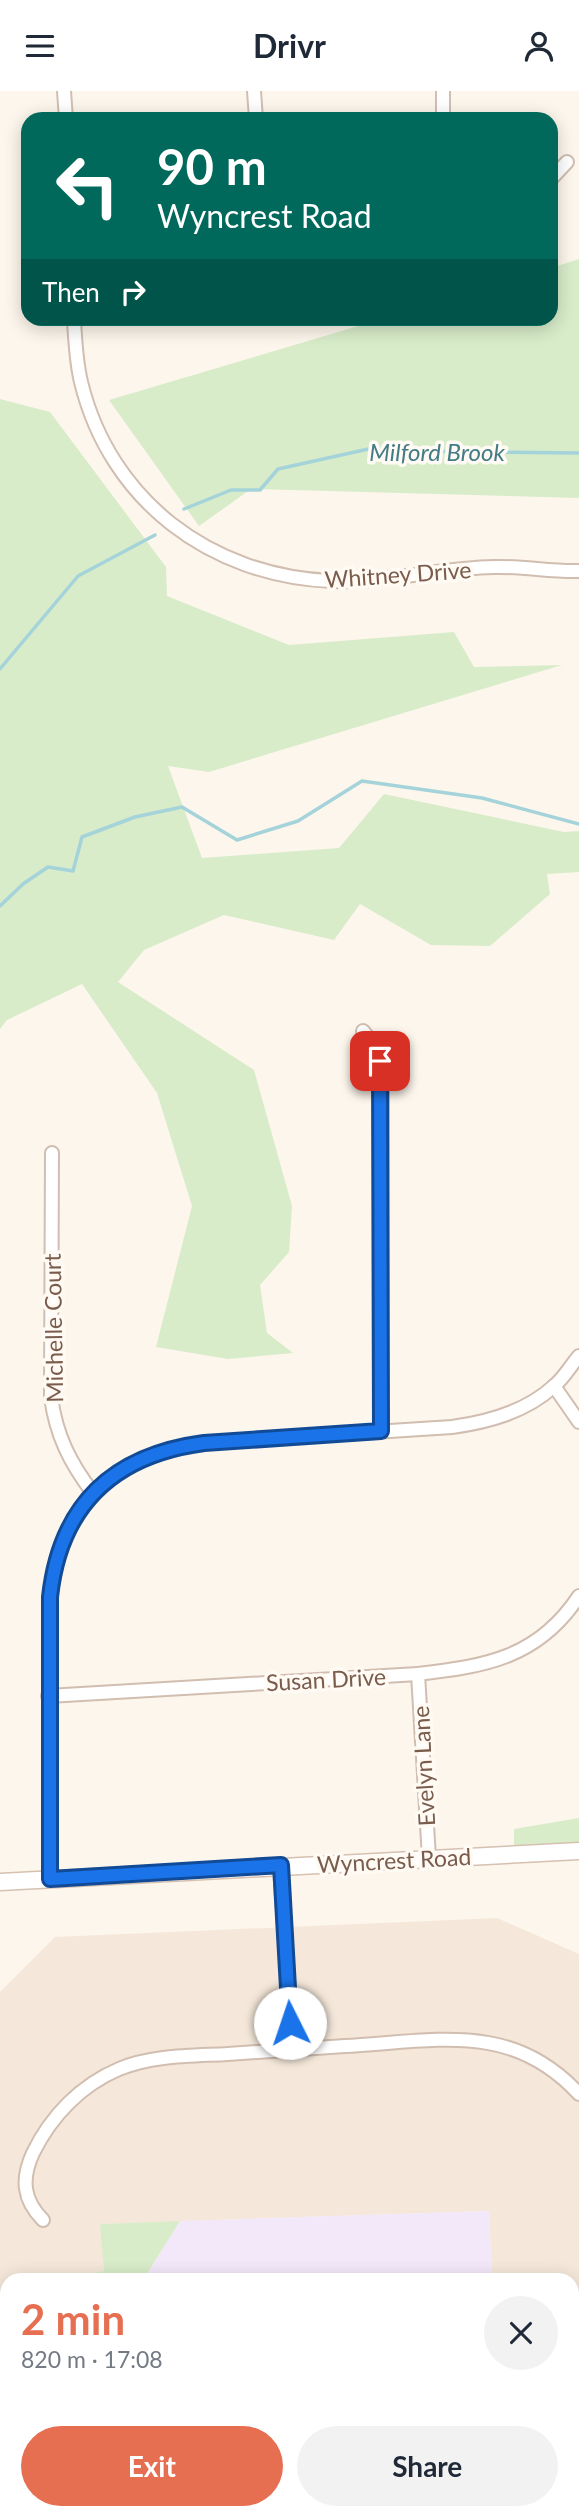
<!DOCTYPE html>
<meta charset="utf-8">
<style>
body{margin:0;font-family:Lato,sans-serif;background:#f2f2f3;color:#1f2937;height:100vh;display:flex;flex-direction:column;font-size:26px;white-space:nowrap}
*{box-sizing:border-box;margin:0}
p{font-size:23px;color:#747a83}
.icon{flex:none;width:38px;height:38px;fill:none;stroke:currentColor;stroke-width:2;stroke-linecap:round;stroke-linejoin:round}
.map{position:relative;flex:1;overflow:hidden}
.panel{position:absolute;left:0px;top:2182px;width:579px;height:247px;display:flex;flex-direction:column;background:#fff;border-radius:21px 21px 0 0;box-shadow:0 4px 18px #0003}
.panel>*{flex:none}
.banner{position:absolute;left:21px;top:21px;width:537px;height:214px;border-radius:21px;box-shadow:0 4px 18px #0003;background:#00695c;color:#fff;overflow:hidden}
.pin{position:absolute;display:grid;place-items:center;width:60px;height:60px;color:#fff;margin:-30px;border-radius:14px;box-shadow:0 4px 10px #0006}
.me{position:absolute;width:77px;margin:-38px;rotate:356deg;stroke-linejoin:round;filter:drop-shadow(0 0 5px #0008)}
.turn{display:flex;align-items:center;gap:24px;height:147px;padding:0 21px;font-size:32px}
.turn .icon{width:91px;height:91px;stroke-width:2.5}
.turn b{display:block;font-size:49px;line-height:60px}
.then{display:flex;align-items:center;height:66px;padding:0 21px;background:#0003;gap:14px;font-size:26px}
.round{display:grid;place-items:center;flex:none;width:74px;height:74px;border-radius:37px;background:#f2f2f3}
.summary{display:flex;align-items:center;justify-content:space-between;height:119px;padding:0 21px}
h1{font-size:42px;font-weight:700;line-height:52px;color:#e76f51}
.action{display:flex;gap:14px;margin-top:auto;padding:14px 21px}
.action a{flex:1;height:80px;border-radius:42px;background:#e76f51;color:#fff;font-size:28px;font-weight:700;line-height:80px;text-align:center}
.action a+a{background:#f2f2f3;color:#1f2937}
header{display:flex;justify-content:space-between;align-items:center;height:91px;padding:0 21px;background:#fff;font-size:32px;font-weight:700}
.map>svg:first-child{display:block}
.residential{fill:#f5e8da}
.education{fill:#f3e8fa}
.green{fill:#d8ecc9}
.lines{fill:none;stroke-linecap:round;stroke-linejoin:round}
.stream{stroke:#a5d3da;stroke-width:3.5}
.street-casing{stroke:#d1beb0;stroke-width:16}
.secondary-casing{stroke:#d6c0b0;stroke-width:19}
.street{stroke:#fff;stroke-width:12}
.secondary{stroke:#fff;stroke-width:16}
.route-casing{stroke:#114b97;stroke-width:18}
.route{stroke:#1a73e8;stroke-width:12}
.labels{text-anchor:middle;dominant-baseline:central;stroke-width:7;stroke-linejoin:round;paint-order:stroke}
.street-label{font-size:23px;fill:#7a5c4d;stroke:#fffaf3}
.water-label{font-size:24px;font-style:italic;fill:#437c86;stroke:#fffaf3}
</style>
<header><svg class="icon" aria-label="menu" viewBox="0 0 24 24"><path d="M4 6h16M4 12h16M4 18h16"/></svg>Drivr<svg class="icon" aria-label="person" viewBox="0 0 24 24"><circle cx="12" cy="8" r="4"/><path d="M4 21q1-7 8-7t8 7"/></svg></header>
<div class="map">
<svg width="579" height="2428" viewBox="0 0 579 2428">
<rect width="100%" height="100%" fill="#fdf6ec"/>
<path class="residential" d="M497,1827L579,1863V2244H572V2189H492L489,2120L101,2133L104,2180L51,2189H7V2197L0,2198V1901L55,1846Z"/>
<g class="education">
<path d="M489,2120L492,2189H143L180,2130Z"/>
<path d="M572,2244H579V2428H107V2422H572Z"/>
</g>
<g class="green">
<path d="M579,168V407L251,398L199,435L109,309L382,228H551V177Z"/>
<path d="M0,308L50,321L166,476L167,505L289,554L454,541L474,576L562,574L209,681L168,675L202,767L339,757L384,703L564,741L579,740V781L547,783L550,803L490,855L431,854L360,813L334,849L224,824L144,859L118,891L254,979L292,1115L289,1161L260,1194L267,1242L293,1262L228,1268L156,1256L192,1115L157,1002L82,893L7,929L0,938Z"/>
<path d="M579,1727V1759L514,1763V1738Z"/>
<path d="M180,2130L143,2189H51L104,2180L100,2133Z"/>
<path d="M7,2197V2345L0,2344V2198Z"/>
</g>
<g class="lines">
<g class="stream">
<path d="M184,418L231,399H260L278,378L373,357L407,360L579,362"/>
<path d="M0,578L78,485L155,444"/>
<path d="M0,815L23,793L48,776L73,780L82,746L135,726L182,716L237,749L298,730L362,690L482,707L579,733"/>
</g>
<defs>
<g id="street">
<path d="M64,0L66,28"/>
<path d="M254,0L256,28"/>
<path d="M443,0V28"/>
<path d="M551,88L567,71"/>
<path d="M74,228C75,249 76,270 81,291C110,410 211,485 331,490C385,492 440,477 494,476C523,475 551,481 579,480"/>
<path d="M363,940L374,954L382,981L381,1340"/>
<path d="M52,1062L51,1306C56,1344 70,1372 93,1402"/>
<path d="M554,1295L579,1331"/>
<path d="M418,1583L429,1767"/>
<path d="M48,1605L418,1583C486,1575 538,1567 579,1505"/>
<path d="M280,1775L292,1958"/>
<path d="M50,1788V1505C60,1414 114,1364 204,1352L452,1336C488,1331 526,1321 554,1295C564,1287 571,1274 579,1265"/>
<path d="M43,2129C23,2109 21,2088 33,2062C51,2025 81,1994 119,1978C153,1964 192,1965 228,1963C267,1960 306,1958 345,1955C390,1953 444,1944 488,1952C524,1958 555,1977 579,2003"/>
</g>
<path id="secondary" d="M0,1791L579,1760"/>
</defs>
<use href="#street" class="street-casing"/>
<use href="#secondary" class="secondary-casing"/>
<use href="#street" class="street"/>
<use href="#secondary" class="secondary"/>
</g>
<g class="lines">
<defs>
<path id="route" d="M290,1932L281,1774L50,1788V1506C60,1414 113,1364 204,1352L381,1340L380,970"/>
</defs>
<use href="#route" class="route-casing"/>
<use href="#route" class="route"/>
</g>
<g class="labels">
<g class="street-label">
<text transform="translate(398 483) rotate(-4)">Whitney Drive</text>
<text transform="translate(53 1237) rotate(-91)">Michelle Court</text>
<text transform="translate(326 1588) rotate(-3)">Susan Drive</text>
<text transform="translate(423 1675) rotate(-93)">Evelyn Lane</text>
<text transform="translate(394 1769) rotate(-3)">Wyncrest Road</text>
</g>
<g class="water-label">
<text x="437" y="360">Milford Brook</text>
</g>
</g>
</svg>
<div class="pin" style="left:380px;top:970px;background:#d93025"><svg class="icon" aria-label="arrive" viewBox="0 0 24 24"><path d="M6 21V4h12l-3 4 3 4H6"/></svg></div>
<svg class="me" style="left:290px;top:1932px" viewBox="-20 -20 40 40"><circle r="19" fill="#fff"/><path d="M0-13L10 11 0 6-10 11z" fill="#1a73e8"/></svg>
<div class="banner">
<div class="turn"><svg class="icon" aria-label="left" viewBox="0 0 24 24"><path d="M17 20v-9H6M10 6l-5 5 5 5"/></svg><div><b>90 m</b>Wyncrest Road</div></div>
<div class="then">Then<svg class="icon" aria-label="right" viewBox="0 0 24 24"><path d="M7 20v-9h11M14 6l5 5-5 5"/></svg></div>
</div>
<section class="panel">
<div class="summary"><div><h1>2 min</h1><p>820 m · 17:08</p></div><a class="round"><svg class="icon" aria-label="close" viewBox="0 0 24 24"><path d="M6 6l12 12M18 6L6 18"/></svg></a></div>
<div class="action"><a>Exit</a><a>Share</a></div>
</section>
</div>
